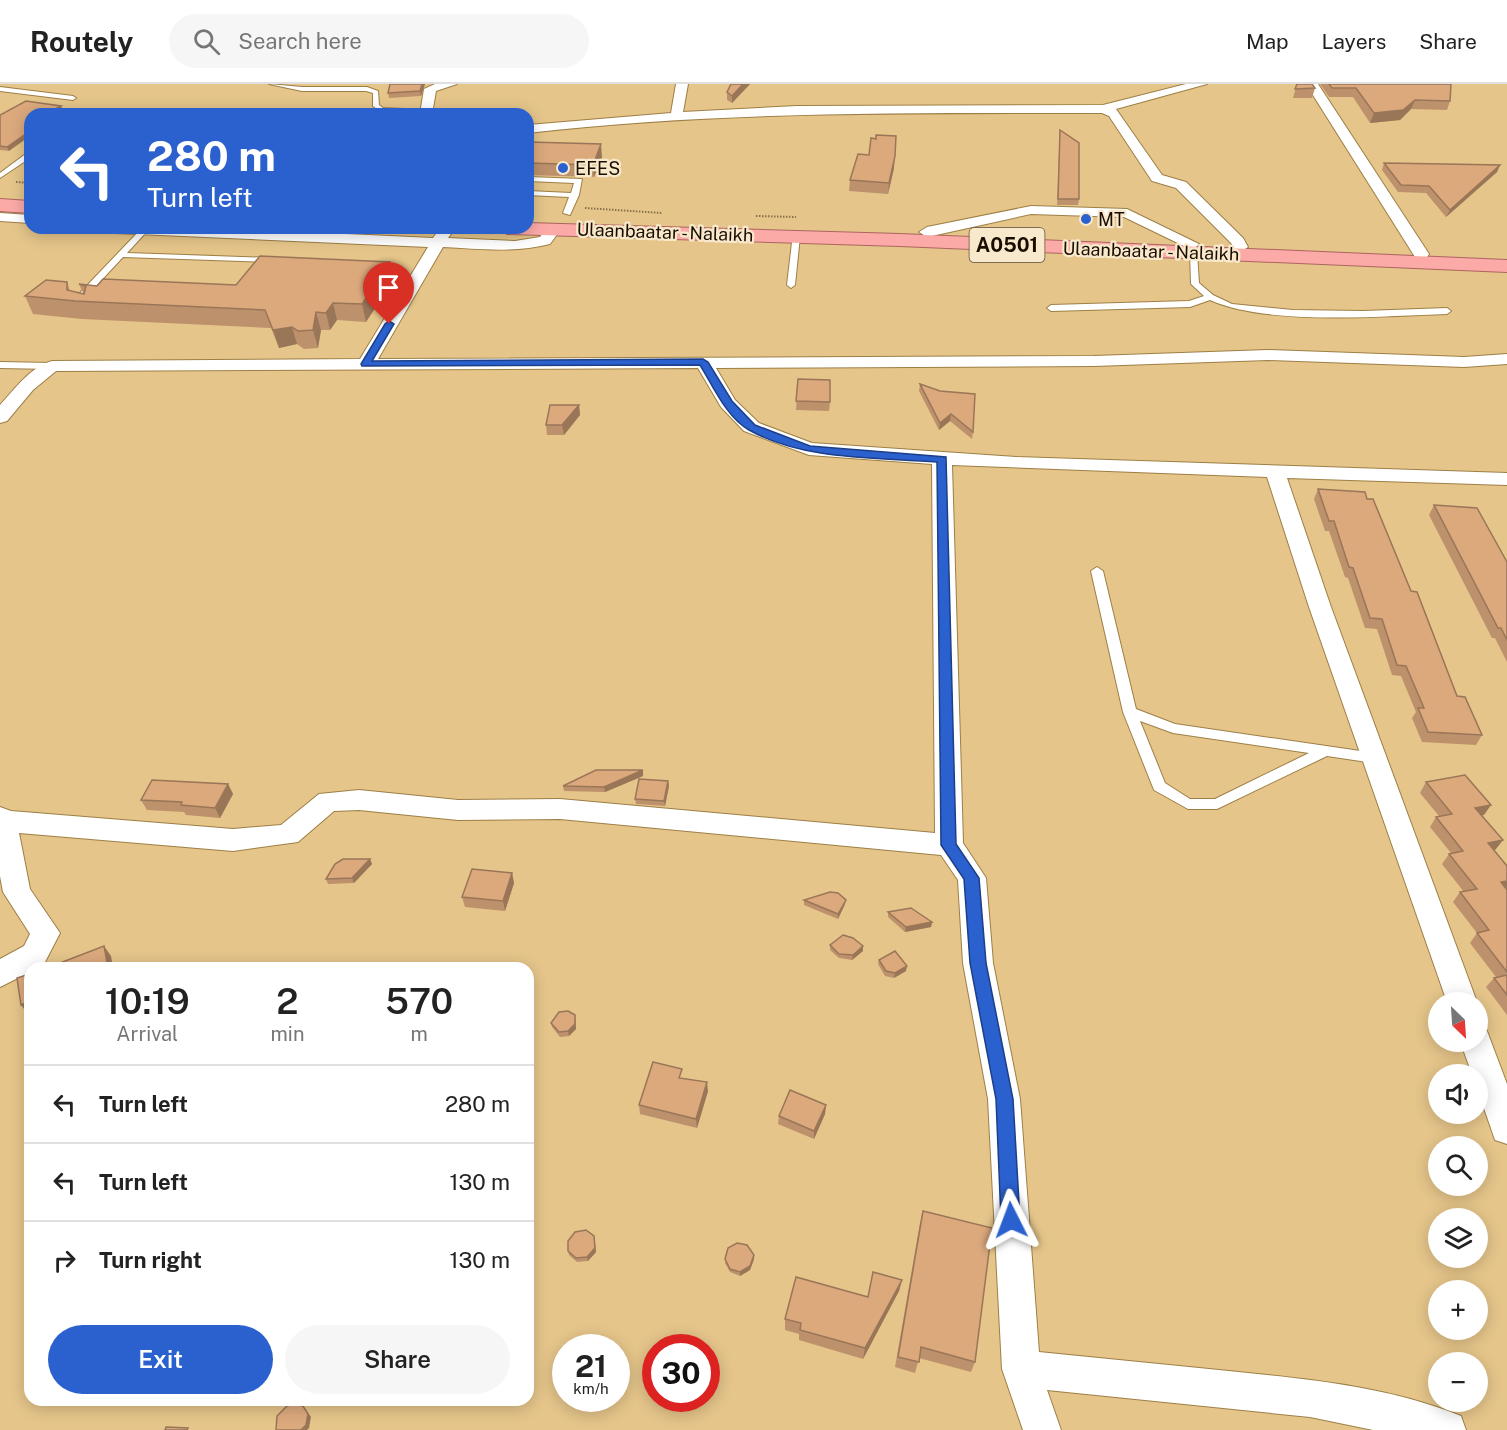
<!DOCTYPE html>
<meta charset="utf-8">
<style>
body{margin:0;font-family:"Public Sans",sans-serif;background:#f6f6f6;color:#222;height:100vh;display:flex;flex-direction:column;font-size:22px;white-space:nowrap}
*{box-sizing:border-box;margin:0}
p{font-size:20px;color:#767676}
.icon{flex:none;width:33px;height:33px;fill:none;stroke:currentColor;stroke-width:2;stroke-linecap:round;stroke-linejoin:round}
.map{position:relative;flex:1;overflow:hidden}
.drawer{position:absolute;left:24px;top:878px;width:510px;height:444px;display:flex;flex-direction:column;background:#fff;border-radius:18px;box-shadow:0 3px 15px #0003}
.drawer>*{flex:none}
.banner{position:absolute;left:24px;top:24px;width:510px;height:126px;border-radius:18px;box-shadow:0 3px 15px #0003;background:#2b61cf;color:#fff;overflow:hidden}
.needle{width:39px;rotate:155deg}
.buttons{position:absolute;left:1428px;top:908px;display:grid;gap:12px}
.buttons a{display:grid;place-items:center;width:60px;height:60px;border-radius:50%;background:#fff;box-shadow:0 3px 15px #0003;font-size:30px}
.speed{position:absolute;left:552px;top:1250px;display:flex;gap:12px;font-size:30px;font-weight:700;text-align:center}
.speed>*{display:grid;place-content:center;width:78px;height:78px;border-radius:50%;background:#fff;box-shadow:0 3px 15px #0003;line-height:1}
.speed small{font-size:15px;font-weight:400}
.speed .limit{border:9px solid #d22;background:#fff;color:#111}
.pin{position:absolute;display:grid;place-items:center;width:51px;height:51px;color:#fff;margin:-62px -26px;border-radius:50% 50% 50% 0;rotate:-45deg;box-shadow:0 0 6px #0007}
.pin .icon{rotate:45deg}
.me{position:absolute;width:66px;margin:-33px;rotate:357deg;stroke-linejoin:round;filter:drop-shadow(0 0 4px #0008)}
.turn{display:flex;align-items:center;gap:21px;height:126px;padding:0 24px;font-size:27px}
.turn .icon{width:78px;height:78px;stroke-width:2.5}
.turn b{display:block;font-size:42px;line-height:51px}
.eta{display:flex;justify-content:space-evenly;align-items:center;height:102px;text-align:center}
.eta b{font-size:36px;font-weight:600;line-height:42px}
.button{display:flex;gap:12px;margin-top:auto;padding:12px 24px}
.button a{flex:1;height:69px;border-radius:36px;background:#2b61cf;color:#fff;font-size:24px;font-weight:600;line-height:69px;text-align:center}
.button a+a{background:#f6f6f6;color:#222}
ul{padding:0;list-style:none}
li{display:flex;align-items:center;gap:18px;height:78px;padding:0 24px;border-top:2px solid #e0e0e0}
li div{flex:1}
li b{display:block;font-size:22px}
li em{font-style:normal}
header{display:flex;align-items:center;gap:36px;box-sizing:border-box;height:84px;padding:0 30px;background:#fff;border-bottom:2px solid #e0e0e0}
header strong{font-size:28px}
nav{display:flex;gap:33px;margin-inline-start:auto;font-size:21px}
.search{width:420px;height:54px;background:#f6f6f6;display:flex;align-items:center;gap:15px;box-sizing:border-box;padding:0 21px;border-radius:33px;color:#767676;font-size:22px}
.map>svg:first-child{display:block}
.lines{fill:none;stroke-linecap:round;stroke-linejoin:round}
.service-casing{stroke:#9d7f45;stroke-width:2}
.minor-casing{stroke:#9d7f45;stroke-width:2}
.trunk-casing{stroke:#ac655f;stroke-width:2}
.path{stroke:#87704a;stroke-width:2;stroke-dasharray:1.5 1.5;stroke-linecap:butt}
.service{fill:#fff;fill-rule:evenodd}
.minor{fill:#fff;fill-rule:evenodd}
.trunk{fill:#fcaaa8;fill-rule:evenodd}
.wall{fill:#bd916c}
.shaded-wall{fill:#9a7658}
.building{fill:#dca97d;stroke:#9a7658;stroke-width:1.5}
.route{fill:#2b61cf;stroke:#1c3f87;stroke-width:1.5}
.poi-dot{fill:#2b61cf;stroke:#f9e9cc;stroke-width:2}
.labels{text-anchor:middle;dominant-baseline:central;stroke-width:4.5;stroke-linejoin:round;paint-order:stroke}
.far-poi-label{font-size:18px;fill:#190d00;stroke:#f9e9cc;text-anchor:start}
.far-street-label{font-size:18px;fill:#190d00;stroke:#f9e9cc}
.shield{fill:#f9e9cc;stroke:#5c4f3d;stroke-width:1.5}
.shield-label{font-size:20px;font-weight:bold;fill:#190d00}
</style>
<header>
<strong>Routely</strong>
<div class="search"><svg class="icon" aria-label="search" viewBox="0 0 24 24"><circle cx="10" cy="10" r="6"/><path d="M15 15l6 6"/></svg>Search here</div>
<nav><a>Map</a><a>Layers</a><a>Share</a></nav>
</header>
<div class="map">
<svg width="1507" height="1346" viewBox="0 0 1507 1346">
<rect width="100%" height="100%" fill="#e5c58a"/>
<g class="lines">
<defs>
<g id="service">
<path d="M269,0L302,3H367L378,7L379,21L383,24L424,26L427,28L423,30L381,28L373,22V9L366,7H302Z"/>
<path d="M0,3L73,12L76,14L73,16L0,7Z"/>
<path d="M27,69H30V74L0,94V89Z"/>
<path d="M528,93L582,95L579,111L570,131L563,129L569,113L528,111V107L571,109L574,99L528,97Z"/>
<path d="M142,144H150L127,169L274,174L278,176L274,178L123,173L83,216H77V212Z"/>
<path d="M793,150L800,152L795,201L791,204L787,201Z"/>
<path d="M1190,167L1197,169L1199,199L1213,211L1232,220L1293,226L1363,227L1447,224L1451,227L1447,230C1382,232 1268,242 1210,216L1190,223L1051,227L1047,224L1051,221L1189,217L1204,212L1191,200Z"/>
<path d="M0,278L52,279L57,282L52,285L0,284Z"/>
<path d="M1097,483L1103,487L1136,625L1175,640L1374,669L1379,671L1381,674L1379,677L1374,679L1327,672L1217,725H1188L1154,706L1123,628L1091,487ZM1140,637L1173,649L1309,669L1215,715H1190L1165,699Z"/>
</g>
<g id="minor">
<path d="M435,0H457L436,7L432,30H420L424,5Z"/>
<path d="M676,0H688L683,28L797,22L1103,21L1186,0H1207L1116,25L1162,91L1186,98L1243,154L1248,163L1240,168L1235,166L1231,159L1176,104L1152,97L1109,32L1102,29C909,29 718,27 528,49V41L671,29Z"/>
<path d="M1306,0H1318L1429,170L1427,173H1415Z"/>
<path d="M1031,122L1127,125L1199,160L1196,163H1186L1124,133L1031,130L927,153L919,148L927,143Z"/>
<path d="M0,129L30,131V139L0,137Z"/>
<path d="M553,140L561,145L550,160C515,169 479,165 443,163L378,275L1094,272L1268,266L1464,273L1507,270V280L1464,283L1268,276L1094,282L716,284L735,316L759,339L812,359L1016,373L1507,389V401L1287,394L1331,523L1477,918H1447L1309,523L1267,393L952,381L963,759L986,794L993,879L1020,1015L1039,1268C1102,1274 1166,1281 1229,1287C1306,1295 1388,1302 1461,1332L1466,1346H1373L1310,1333L1047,1306L1061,1346H1023L1002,1285L988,1015L963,879L958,796L941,771L560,735L458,736L359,726L334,727L298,758L233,767L19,749L30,805L60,849L44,880L30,884V888L0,903V875L24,862L30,850L3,808L0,792V723L11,727L233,745L281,741L319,710L359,706L458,716L560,715L935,749L932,380L809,371L744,347L721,323L698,284L56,287L33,306L7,337L0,339V321C14,306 31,282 52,277L360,275L428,163L115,149L107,144H216L433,154L440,144H450L453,147L448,154L515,157L540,153L548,142Z"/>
<path d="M1478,944L1487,947L1507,1000V1060L1495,1056L1478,1007V990H1472L1460,957H1478Z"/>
</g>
<g id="trunk">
<path d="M0,115L30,117V129L0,127Z"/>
<path d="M528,139L900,150L1507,176V188L900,162L507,150L497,144H528Z"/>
</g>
</defs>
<use href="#service" class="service-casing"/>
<use href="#minor" class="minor-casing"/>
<use href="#trunk" class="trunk-casing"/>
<g class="path">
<path d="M16,98L30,99"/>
<path d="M585,124L662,129"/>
<path d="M756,132L796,133"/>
</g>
<use href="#service" class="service"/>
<use href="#minor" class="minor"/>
<use href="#trunk" class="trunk"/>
</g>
<g class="wall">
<path d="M390,0H425L421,12L389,14L388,9Z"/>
<path d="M750,0L732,19L727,16V8Z"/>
<path d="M1297,0L1315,4L1312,14H1293Z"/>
<path d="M1320,0H1451L1450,17L1447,26L1411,25L1400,36L1370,39L1353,13H1329Z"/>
<path d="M61,22L63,26L54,30H30L9,67L0,66V31Z"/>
<path d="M1060,46L1079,115L1078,121H1057Z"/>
<path d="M528,58L602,73L594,93L528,91Z"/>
<path d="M1384,79L1500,81L1497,88L1446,133L1426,109L1398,108L1382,86Z"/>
<path d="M894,84L888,110L849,107L850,96Z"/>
<path d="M394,195L366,238L337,236L330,246H321L318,264L304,265L297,260L279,264L271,244L82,235L33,230L25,212L67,198L70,207L83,209L79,200L97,202L236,201Z"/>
<path d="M798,295L830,318L829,327L796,326Z"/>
<path d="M920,300L973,348L972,355L950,337L939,346L919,307Z"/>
<path d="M579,321L580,331L564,351H547L546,341Z"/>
<path d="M1318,405L1367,415L1411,507L1457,612L1482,651L1476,661L1422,658L1412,634L1416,628L1401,592L1392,591L1377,545L1365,544L1348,494L1345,493L1329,447H1325L1314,415Z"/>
<path d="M1434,421L1507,478V578L1495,554H1492L1429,431Z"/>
<path d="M643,692L605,708L564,707L563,702Z"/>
<path d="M668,697L669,702L665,722L636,720L635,715Z"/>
<path d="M1426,698L1484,731H1482L1503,756L1495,766L1494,767L1507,806V931L1486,903L1494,894L1496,893L1470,859L1477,849L1453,818L1460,808H1464L1442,780L1449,770L1451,769L1430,743L1436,733L1439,732L1420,709Z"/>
<path d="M228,700L233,710L220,734L186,731L184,728L147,726L141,716Z"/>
<path d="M370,775L372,780L354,799L328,800L326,795Z"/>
<path d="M512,789L514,799L505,827L465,823L462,813Z"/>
<path d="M804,816L845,820L838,835L804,821Z"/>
<path d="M888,828L932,838L931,843L905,848L888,833Z"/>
<path d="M830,861L863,867L852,876L839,874L830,866Z"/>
<path d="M879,876L906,887L894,894L885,892L878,880Z"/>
<path d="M575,931L576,945L569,952L560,953L552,943L551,939Z"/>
<path d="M682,995L708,1007L697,1044L640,1030L639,1021Z"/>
<path d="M826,1021L825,1030L814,1055L778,1040L779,1032Z"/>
<path d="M923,1127L975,1278L971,1288L919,1274L915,1289L895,1283L920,1139Z"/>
<path d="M594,1152L596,1168L588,1177L577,1178L569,1171L568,1167Z"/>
<path d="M725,1175H754L750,1186L740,1192L730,1188L725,1179Z"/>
<path d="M902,1196L899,1207L863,1275L799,1256V1250L785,1246V1235L868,1213Z"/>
</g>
<g class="shaded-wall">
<path d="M422,0H425L421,12L420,7Z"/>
<path d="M743,0H750L732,19V12Z"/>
<path d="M1415,16L1411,25L1400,36L1370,39L1374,29Z"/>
<path d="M61,22L63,26L54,30H45Z"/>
<path d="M30,47V52L9,67L7,63Z"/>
<path d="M601,60L602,73L594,93L593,81Z"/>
<path d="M895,72L894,84L888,110L889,99Z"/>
<path d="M1500,81L1497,88L1446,133L1450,126Z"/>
<path d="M390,178L394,195L366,238L362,220Z"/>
<path d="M333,219L337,236L330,246L326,229Z"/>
<path d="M316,228L321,246L318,264L313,246Z"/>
<path d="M292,243L297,260L279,264L273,246Z"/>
<path d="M579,321L580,331L564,351L562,341Z"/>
<path d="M951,330L950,337L939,346L940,339Z"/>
<path d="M643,686V692L605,708L604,703Z"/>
<path d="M668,697L669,702L665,722L664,717Z"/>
<path d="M228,700L233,710L220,734L215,724Z"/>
<path d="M1491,721L1484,731L1469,734L1475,724Z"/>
<path d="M1503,756L1495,766L1481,769L1488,759Z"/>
<path d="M370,775L372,780L354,799L352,794Z"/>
<path d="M512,789L514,799L505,827L503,817Z"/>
<path d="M1507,797V805L1501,798Z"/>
<path d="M846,816L845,820L838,835V830Z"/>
<path d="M932,838L931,843L905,848L906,843Z"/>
<path d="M104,862L111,872L113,884H108Z"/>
<path d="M863,862V867L852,876L853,871Z"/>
<path d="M907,882L906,887L894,894L895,889Z"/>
<path d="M30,917V929L28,930L21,921Z"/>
<path d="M575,931L576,945L569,952L568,947Z"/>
<path d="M707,998L708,1007L697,1044L696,1035Z"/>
<path d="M826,1021L825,1030L814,1055V1047Z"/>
<path d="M594,1152L596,1168L588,1177L587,1173Z"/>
<path d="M754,1171V1175L750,1186L740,1192V1188Z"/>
<path d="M902,1196L899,1207L863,1275L865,1264Z"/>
<path d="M303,1322L311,1333L309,1344L307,1346H301Z"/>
</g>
<g class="building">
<path d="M390,0H422L420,7L388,9Z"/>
<path d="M731,0H743L732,12L727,8Z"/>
<path d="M1297,0H1312L1315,4L1295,5Z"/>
<path d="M1329,0H1451L1450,17L1415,16L1403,26L1374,29L1356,4H1332Z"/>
<path d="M26,17L61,22L45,30H30V47L7,63L0,62V31Z"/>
<path d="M1060,46L1079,59V115H1058Z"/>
<path d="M876,51L896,52L895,72L889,99L850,96L858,70L869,71L871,54L876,55Z"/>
<path d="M528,58L601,60L593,81L528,79Z"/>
<path d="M1384,79L1500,81L1450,126L1429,102L1401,101Z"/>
<path d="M260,172L390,178L362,220L333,219L326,229L316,228L313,246L298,247L292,243L273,246L265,226L75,217L25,212L46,196L67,198V206L84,210L86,202L79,200L97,202L103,195L236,201Z"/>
<path d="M798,295L830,296V318L796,317Z"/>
<path d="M920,300L940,307L975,310L973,348L951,330L940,339Z"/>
<path d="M550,321H579L562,341H546Z"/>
<path d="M1318,405L1365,408L1367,415H1373L1411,507L1417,508L1457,612L1465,613L1482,651L1428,648L1418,624H1424L1406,582L1397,581L1382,535L1370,534L1353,484L1349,483L1334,437H1329Z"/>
<path d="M1434,421L1477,424L1507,478V556L1501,544H1498Z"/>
<path d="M596,686H643L604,703L563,702Z"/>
<path d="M1465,691L1491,721L1475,724L1503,756L1488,759L1507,782V797L1501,798L1507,806V888L1477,849L1489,846L1460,808L1477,805L1449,770L1463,767L1436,733L1452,730L1426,698Z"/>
<path d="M639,695L668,697L664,717L635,715Z"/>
<path d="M152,696L228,700L215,724L181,721L182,718L141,716Z"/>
<path d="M343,775H370L352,794L326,795L335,780Z"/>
<path d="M472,785L512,789L503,817L462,813Z"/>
<path d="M830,808L838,809L846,816L838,830L804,816Z"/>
<path d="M911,824L932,838L906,843L888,828Z"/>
<path d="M843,851L853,854L863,862L853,871L839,870L830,861Z"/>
<path d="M104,862L108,884H47Z"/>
<path d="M895,867L907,882L895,889L886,887L879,876Z"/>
<path d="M30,890V917L21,921L17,894Z"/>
<path d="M1507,891V911L1494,894Z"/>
<path d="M568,927L575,931V940L568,947L559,948L551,939L559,928Z"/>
<path d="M653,978L682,985L679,994L707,998L696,1035L639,1021Z"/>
<path d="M790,1006L826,1021L814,1047L779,1032Z"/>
<path d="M923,1127L992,1144L975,1278L921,1263L919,1278L898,1273Z"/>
<path d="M586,1146L594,1152L595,1164L587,1173L576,1174L568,1167V1157L575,1148Z"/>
<path d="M737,1159L747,1161L754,1171L750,1182L740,1188L730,1185L725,1175L728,1164Z"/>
<path d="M873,1188L902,1196L865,1264L800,1246L801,1239L785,1235L796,1193L868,1213Z"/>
<path d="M293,1320L303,1322L308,1330L306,1341L301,1346H276L277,1332L287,1322Z"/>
<path d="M166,1343L188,1344L187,1346H165Z"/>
</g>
<path class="route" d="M389,237L394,240L372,277L703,275L708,278L732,317L755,341L810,362L946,373L956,760L979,794L986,879L1013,1015L1020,1136L1017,1142L1011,1145L1004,1142L1001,1136L996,1015L970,879L964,795L941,761L937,378C875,373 805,377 749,346C727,334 713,302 700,281L362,282L361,280L385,240Z"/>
<g class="poi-dot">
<circle cx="563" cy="84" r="6"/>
<circle cx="1086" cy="135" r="6"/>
</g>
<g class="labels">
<g class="far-poi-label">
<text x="575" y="84">EFES</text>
<text x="1098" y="135">MT</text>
</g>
<g class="far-street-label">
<text transform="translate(665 148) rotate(2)">Ulaanbaatar - Nalaikh</text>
<text transform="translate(1151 167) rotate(2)">Ulaanbaatar - Nalaikh</text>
</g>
<rect class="shield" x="969.5" y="144" width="75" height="34" rx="4.5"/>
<g class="shield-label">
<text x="1007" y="161">A0501</text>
</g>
</g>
</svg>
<div class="buttons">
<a><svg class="needle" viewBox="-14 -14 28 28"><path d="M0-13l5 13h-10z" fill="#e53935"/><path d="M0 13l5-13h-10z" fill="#767676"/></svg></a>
<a><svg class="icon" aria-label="sound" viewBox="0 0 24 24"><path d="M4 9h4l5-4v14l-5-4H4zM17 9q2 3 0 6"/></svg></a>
<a><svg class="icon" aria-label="search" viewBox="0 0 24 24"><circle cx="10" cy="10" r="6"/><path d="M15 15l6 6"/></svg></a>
<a><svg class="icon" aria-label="layers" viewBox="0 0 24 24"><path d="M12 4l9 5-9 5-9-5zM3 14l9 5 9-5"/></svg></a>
<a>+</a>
<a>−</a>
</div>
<div class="speed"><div>21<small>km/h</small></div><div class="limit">30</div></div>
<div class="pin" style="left:389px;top:240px;background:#d93025"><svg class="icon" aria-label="arrive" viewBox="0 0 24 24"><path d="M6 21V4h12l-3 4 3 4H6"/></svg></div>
<svg class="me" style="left:1011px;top:1136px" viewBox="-20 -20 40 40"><path d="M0-17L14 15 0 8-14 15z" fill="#2b61cf" stroke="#fff" stroke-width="4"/></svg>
<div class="banner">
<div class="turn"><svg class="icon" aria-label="left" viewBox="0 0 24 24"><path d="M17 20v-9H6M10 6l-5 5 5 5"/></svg><div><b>280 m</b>Turn left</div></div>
</div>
<section class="drawer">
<div class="eta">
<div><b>10:19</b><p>Arrival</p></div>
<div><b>2</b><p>min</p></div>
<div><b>570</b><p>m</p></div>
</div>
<ul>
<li><svg class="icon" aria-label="left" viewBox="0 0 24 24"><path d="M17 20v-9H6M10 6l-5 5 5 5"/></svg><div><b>Turn left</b></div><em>280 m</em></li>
<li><svg class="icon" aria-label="left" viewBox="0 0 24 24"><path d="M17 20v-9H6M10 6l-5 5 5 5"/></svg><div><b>Turn left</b></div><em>130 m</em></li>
<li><svg class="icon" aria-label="right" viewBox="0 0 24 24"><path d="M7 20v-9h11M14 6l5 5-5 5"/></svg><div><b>Turn right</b></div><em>130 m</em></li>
</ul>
<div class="button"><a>Exit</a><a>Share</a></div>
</section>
</div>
